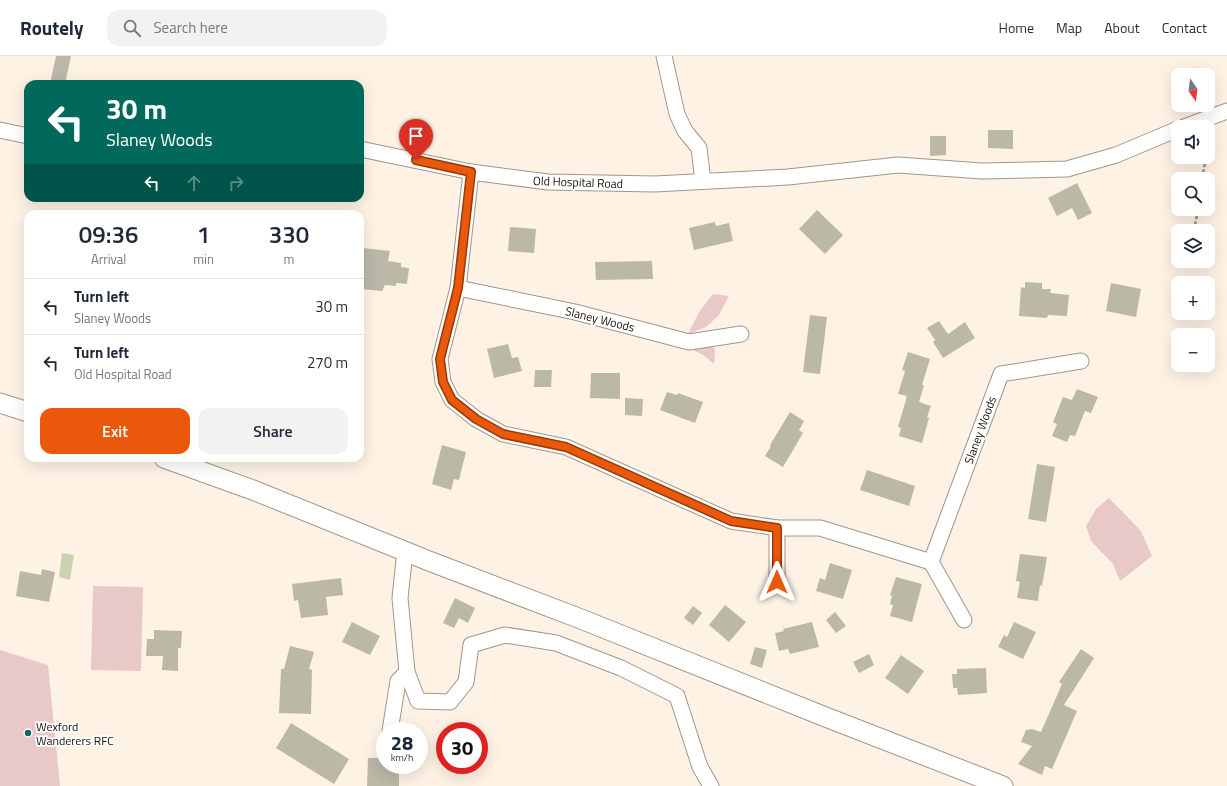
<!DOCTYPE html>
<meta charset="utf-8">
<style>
body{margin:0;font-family:"Titillium Web",sans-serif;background:#f2f2f3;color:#1f2937;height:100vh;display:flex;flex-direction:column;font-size:15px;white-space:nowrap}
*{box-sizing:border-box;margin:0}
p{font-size:13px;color:#747a83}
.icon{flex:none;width:22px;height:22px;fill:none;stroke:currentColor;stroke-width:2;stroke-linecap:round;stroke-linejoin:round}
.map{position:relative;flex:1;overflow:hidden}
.sheet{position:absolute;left:24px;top:154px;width:340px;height:252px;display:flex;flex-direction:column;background:#fff;border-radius:12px;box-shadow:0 4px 16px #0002}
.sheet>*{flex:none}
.guide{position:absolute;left:24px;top:24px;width:340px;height:122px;border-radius:12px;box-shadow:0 4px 16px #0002;background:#00695c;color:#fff;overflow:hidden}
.needle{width:26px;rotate:166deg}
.fabs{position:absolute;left:1171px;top:12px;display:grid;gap:8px}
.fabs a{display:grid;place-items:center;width:44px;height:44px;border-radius:8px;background:#fff;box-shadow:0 4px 16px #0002;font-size:20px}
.speed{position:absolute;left:376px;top:666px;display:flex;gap:8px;font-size:20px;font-weight:700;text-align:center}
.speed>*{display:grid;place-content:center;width:52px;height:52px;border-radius:50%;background:#fff;box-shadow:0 4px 16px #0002;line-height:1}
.speed small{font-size:10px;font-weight:400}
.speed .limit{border:6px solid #d22;background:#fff;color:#111}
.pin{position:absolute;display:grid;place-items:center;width:34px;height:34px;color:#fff;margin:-41px -17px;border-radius:50% 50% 50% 0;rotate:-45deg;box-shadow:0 0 4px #0007}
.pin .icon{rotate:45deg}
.me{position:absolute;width:44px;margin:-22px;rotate:0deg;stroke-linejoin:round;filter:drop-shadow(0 0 3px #0008)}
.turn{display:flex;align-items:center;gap:14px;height:84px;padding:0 16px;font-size:18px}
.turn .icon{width:52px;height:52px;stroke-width:2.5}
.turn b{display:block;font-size:28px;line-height:34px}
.lanes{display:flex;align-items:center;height:38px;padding:0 16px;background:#0003;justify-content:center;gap:20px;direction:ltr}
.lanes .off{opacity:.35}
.eta{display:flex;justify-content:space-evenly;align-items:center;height:68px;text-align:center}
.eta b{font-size:24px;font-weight:600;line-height:28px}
.button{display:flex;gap:8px;margin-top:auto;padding:8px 16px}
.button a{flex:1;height:46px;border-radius:12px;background:#ea580c;color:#fff;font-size:16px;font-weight:600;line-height:46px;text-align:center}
.button a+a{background:#f2f2f3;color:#1f2937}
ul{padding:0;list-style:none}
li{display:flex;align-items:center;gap:12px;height:56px;padding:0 16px;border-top:1px solid #e0e1e3}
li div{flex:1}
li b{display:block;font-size:15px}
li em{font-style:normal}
header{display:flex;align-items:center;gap:24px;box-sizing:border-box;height:56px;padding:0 20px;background:#fff;border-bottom:1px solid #e0e1e3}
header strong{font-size:19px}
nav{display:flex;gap:22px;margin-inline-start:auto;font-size:14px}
.search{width:280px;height:36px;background:#f2f2f3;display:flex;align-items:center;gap:10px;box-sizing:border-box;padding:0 14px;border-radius:12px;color:#747a83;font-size:15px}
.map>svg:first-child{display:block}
.green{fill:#e9c9c7}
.water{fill:#cbd2af}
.building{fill:#bcb8a8}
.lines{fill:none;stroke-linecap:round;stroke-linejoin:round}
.minor-casing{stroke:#a1968a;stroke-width:17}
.major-casing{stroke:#a1968a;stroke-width:21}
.path{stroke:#9c938a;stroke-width:2.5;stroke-dasharray:4 2;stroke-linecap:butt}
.minor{stroke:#fff;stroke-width:15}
.major{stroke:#fff;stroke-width:19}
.route-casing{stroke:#983908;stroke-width:10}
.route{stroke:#ea580c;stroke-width:7}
.poi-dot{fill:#196661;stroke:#fff;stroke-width:1.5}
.labels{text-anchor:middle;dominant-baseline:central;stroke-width:3.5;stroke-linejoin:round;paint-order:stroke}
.street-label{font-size:12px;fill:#18140f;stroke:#fff}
.poi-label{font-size:12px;fill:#18140f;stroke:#fff;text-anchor:start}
</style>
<header>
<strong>Routely</strong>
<div class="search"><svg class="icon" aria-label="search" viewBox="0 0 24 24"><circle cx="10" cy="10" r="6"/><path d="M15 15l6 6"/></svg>Search here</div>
<nav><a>Home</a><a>Map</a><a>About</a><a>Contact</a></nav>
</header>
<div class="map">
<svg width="1227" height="730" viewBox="0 0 1227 730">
<rect width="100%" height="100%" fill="#fef2e5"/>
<g class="green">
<path d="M713,238L729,240L719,259L706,271L688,278L699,256Z"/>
<path d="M711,289L715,293L714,308L703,299L687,291Z"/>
<path d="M1109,442L1141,475L1152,500L1120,525L1113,508L1091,485L1086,470L1096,453Z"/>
<path d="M93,530L143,531L141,615L91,614Z"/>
<path d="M0,594L48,609L60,730H0Z"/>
</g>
<path class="water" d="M62,497L74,499L70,524L59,521Z"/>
<g class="building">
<path d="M56,0H71L65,28H50Z"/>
<path d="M988,74H1013V93L988,92Z"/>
<path d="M930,80H946V99L930,100Z"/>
<path d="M1077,127L1092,157L1078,164L1072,152L1057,160L1048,142Z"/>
<path d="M817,154L843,179L825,198L799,173Z"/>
<path d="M715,166L716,170L729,167L733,185L694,194L689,172Z"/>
<path d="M510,171L536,173L534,197L508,195Z"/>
<path d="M363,192L390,195L388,205L401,207V211L409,212L407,228L396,227V230L385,229L382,235L360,233V215Z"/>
<path d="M652,205L653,223L596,224L595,206Z"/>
<path d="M1025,226L1042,227V233H1051L1050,237L1069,239L1067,260L1048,259L1047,262L1019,260L1021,231L1025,232Z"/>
<path d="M1111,227L1141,233L1136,261L1106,255Z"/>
<path d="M810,259L827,261L820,318L803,316Z"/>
<path d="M939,265L948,278L965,266L975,282L943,302L933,286L935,284L927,272Z"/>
<path d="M508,288L512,302L518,301L522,315L494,322L487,293Z"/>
<path d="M908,296L930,303L922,329H924L919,346L931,350L927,361L929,362L922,387L899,380L901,372L898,371L907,340L898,338L905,315L902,314Z"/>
<path d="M535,314H552L551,331H534Z"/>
<path d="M591,317H620V343L590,342Z"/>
<path d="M1077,333L1098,341L1091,357L1085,355L1075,380L1070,379L1067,386L1052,380L1057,368L1053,366L1063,341L1072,344Z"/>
<path d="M667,336L677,339L678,337L703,346L695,367L660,354Z"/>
<path d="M625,342L643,343L642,360L625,359Z"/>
<path d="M790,356L804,365L799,374L803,377L783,411L765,400L771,390L770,389Z"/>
<path d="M442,389L466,396L459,424L454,423L451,434L432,428Z"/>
<path d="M1037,408L1055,411L1046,466L1028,463Z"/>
<path d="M867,414L915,430L909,450L860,434Z"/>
<path d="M1020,498L1047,501L1042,530L1040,529L1038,545L1017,542L1020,526L1016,525Z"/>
<path d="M830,507L852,514L843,543L816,535L820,522L825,524Z"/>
<path d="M42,513L55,516L49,546L16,540L20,515L41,519Z"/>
<path d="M896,521L922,528L912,566L890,560L893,549L890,548L892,540L890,539Z"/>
<path d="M341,522L343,539L326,541L328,559L301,562L298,544L294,545L292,528Z"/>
<path d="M455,542L475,552L468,567L459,562L454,572L443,567Z"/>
<path d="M725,549L746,566L729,586L709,569Z"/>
<path d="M693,550L702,557L693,569L684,562Z"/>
<path d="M835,556L846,570L836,577L826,564Z"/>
<path d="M352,566L380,580L370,599L342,586Z"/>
<path d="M812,566L819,591L790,598L788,593L779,595L775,577L784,575L783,573Z"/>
<path d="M1014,566L1036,576L1023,603L998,591L1004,579L1007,581Z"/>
<path d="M154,574L182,575L181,592H178V615L162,614L163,600H146L147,583H154Z"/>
<path d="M290,590L314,596L309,613L312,614L311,658L279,657L281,613H284Z"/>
<path d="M755,591L767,594L762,612L750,608Z"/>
<path d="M1081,593L1094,602L1064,649L1077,655L1052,713L1045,710L1042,719L1018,708L1032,690L1021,686L1026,674L1032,673L1041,676L1062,628L1059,626Z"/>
<path d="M869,598L874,609L859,617L853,606Z"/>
<path d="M901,599L924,615L908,638L885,622Z"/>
<path d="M986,612L987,637L958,639L957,632H953L952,618H957V613Z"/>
<path d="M291,667L349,703L334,728L276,692Z"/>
<path d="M368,702H385V709H399V730H367Z"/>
</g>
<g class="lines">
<defs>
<g id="minor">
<path d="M664,0L677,58L685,75L699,92L703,125"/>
<path d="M1184,71L1227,55"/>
<path d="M0,74L28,80"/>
<path d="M360,93L471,116L548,126L655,128L788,121L898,109L982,115L1067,113L1116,99L1178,73"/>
<path d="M471,116L458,232L440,303L443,326L452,344L476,363L503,378L566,391L731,465L777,472H820L931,506L1001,318L1081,305"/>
<path d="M458,232L575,256L689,286L741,278"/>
<path d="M777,472V526"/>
<path d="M405,495L400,542L407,616L418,645L450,646L466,626L471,589L505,579L556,587L621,612L677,640L700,711L711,730"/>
<path d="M931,506L964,564"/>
<path d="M390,675L398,625L407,616"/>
</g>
<g id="major">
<path d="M0,347L28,356"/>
<path d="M164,402L253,434L429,505L581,563L823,660L1003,730"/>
</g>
</defs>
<use href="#minor" class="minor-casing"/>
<use href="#major" class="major-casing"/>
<g class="path">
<path d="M1208,87L1209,77"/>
<path d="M1202,123L1206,101"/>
<path d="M1194,175L1198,153"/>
</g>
<use href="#minor" class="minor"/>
<use href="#major" class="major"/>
</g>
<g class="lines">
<defs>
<path id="route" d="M416,104L471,116L458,232L440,303L443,326L452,344L476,363L503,378L566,391L731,465L777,472V526"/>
</defs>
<use href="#route" class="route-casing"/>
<use href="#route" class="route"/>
</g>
<circle class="poi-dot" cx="28" cy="677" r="4"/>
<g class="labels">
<g class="street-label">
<text transform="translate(578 126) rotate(2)">Old Hospital Road</text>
<text transform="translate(600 263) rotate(14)">Slaney Woods</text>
<text transform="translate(980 374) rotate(-70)">Slaney Woods</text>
</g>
<g class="poi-label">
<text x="36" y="670">Wexford<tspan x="36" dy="14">Wanderers RFC</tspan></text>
</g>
</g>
</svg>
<div class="fabs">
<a><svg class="needle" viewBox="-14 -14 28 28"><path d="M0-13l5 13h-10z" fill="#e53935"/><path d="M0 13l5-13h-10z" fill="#747a83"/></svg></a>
<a><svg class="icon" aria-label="sound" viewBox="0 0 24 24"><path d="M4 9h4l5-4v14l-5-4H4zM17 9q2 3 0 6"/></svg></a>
<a><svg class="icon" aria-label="search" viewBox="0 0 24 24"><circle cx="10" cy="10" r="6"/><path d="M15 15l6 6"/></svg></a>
<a><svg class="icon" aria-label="layers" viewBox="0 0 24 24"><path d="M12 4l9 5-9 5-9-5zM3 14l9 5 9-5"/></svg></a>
<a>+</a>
<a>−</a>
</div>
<div class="speed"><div>28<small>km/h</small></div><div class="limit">30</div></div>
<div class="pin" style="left:416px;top:104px;background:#d93025"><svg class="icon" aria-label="arrive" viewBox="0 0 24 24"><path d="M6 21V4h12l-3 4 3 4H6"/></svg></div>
<svg class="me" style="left:777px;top:526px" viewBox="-20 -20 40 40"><path d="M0-17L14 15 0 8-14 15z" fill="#ea580c" stroke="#fff" stroke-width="4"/></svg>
<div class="guide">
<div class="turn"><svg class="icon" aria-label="left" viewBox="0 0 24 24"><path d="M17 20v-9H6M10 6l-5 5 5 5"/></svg><div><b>30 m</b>Slaney Woods</div></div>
<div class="lanes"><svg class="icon" aria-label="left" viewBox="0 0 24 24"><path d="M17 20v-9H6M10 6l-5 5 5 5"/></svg><svg class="icon off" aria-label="ahead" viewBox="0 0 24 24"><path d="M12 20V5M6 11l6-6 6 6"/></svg><svg class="icon off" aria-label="right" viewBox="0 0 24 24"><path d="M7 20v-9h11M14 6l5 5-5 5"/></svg></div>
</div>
<section class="sheet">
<div class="eta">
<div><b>09:36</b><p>Arrival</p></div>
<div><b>1</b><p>min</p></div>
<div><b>330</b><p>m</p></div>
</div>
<ul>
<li><svg class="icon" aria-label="left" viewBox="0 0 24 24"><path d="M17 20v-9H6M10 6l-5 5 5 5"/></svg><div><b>Turn left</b><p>Slaney Woods</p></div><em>30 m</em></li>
<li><svg class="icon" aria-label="left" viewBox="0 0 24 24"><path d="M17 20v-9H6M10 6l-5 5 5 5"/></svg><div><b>Turn left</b><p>Old Hospital Road</p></div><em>270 m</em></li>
</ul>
<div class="button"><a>Exit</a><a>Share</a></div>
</section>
</div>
